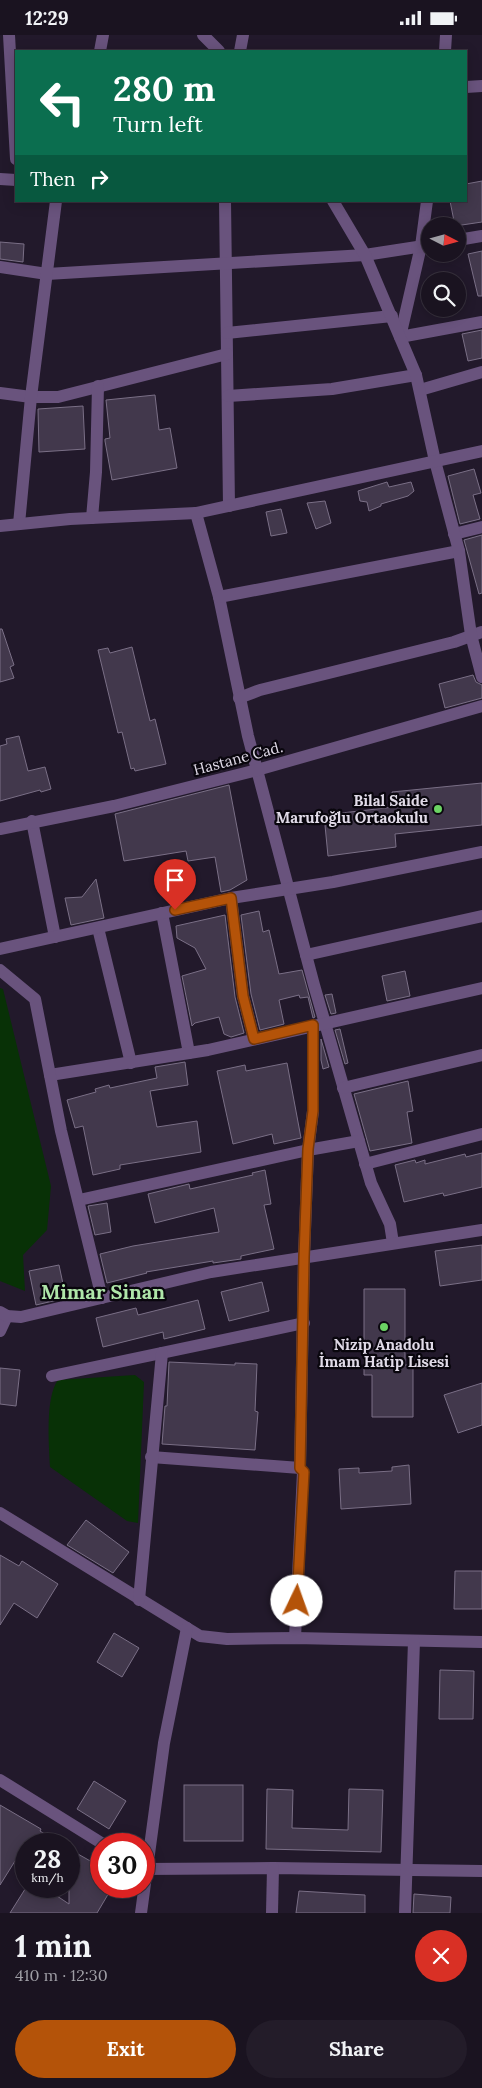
<!DOCTYPE html>
<meta charset="utf-8">
<style>
body{margin:0;font-family:Lora,serif;background:#231c29;color:#f1f3f6;height:100vh;display:flex;flex-direction:column;font-size:19px;white-space:nowrap}
*{box-sizing:border-box;margin:0}
p{font-size:16px;color:#9f9ea5}
.icon{flex:none;width:28px;height:28px;fill:none;stroke:currentColor;stroke-width:2;stroke-linecap:round;stroke-linejoin:round}
.map{position:relative;height:1878px;overflow:hidden}
.panel{display:flex;flex-direction:column;background:#1a1320;flex:1}
.panel>*{flex:none}
.hud{position:absolute;left:15px;top:15px;width:452px;height:152px;border-radius:0px;box-shadow:0 2px 12px #0003,0 0 0 1px #38323e;background:#0b6e4f;color:#fff;overflow:hidden}
.needle{width:32px;rotate:96deg}
.buttons{position:absolute;left:421px;top:182px;display:grid;gap:10px}
.buttons a{display:grid;place-items:center;width:45px;height:45px;border-radius:50%;background:#1a1320;box-shadow:0 2px 12px #0003,0 0 0 1px #38323e;font-size:25px}
.speed{position:absolute;left:15px;top:1798px;display:flex;gap:10px;font-size:25px;font-weight:700;text-align:center}
.speed>*{display:grid;place-content:center;width:65px;height:65px;border-radius:50%;background:#1a1320;box-shadow:0 2px 12px #0003,0 0 0 1px #38323e;line-height:1}
.speed small{font-size:12px;font-weight:400}
.speed .limit{border:8px solid #d22;background:#fff;color:#111}
.pin{position:absolute;display:grid;place-items:center;width:42px;height:42px;color:#fff;margin:-51px -21px;border-radius:50% 50% 50% 0;rotate:-45deg;box-shadow:0 0 5px #0007}
.pin .icon{rotate:45deg}
.me{position:absolute;width:55px;margin:-28px;rotate:3deg;stroke-linejoin:round;filter:drop-shadow(0 0 4px #0008)}
.turn{display:flex;align-items:center;gap:18px;height:105px;padding:0 15px;font-size:22px}
.turn .icon{width:65px;height:65px;stroke-width:2.5}
.turn b{display:block;font-size:35px;line-height:42px}
.then{display:flex;align-items:center;height:48px;padding:0 15px;background:#0003;gap:10px;font-size:19px}
.round{display:grid;place-items:center;flex:none;width:52px;height:52px;border-radius:26px;background:#231c29}
.head{display:flex;align-items:center;justify-content:space-between;height:85px;padding:0 15px}
h1{font-size:30px;font-weight:700;line-height:38px}
.action{display:flex;gap:10px;margin-top:auto;padding:10px 15px}
.action a{flex:1;height:58px;border-radius:30px;background:#b45309;color:#fff;font-size:20px;font-weight:700;line-height:58px;text-align:center}
.action a+a{background:#231c29;color:#f1f3f6}
.status{display:flex;justify-content:space-between;align-items:center;height:35px;padding:0 25px;background:#1a1320;direction:ltr}
.status svg{height:14px;fill:currentColor}
.map>svg:first-child{display:block}
.green{fill:#083106}
.building{fill:#42384c;stroke:#7a6f86}
.lines{fill:none;stroke-linecap:round;stroke-linejoin:round}
.minor{stroke:#69537d;stroke-width:12}
.tertiary{stroke:#69537d;stroke-width:12}
.route-casing{stroke:#753606;stroke-width:12}
.route{stroke:#b45309;stroke-width:9}
.poi-dot{fill:#6bd363;stroke:#09060d;stroke-width:2}
.labels{text-anchor:middle;dominant-baseline:central;stroke-width:4.5;stroke-linejoin:round;paint-order:stroke}
.street-label{font-size:15px;fill:#e1dbe8;stroke:#09060d}
.poi-label{font-size:15px;font-weight:bold;fill:#e1dbe8;stroke:#09060d;text-anchor:end}
.district-label{font-size:20px;font-weight:bold;fill:#afe6a9;stroke:#09060d}
</style>
<div class="status"><b>12:29</b><svg viewBox="0 0 49 12"><path d="M0 12V9h3v3zM5 12V6h3v6zM10 12V3h3v9zM15 12V0h3v12zM26 1h20v11H26zM47 4h2v5h-2z"/></svg></div>
<div class="map">
<svg width="482" height="1878" viewBox="0 0 482 1878">
<rect width="100%" height="100%" fill="#22192b"/>
<g class="green">
<path d="M0,953L3,954L51,1151L47,1195L23,1220L25,1256L0,1246Z"/>
<path d="M135,1340L144,1347L138,1488L127,1486L50,1432C49,1410 45,1362 58,1345Z"/>
</g>
<g class="building">
<path d="M482,146V187L455,191L450,166H466V149Z"/>
<path d="M0,207L24,209L23,227L0,224Z"/>
<path d="M482,216V261H478L468,219Z"/>
<path d="M482,295V323L468,326L462,299Z"/>
<path d="M155,360L159,395L170,393L177,433L112,445L105,406V404L110,403L106,365Z"/>
<path d="M83,371L85,414L39,417L38,374Z"/>
<path d="M474,434L481,458L473,460L480,484L460,489L448,441Z"/>
<path d="M387,447L389,452L411,447L414,456L408,461L381,469V471L369,476L367,467L360,466L358,456Z"/>
<path d="M325,466L331,488L316,494L307,468Z"/>
<path d="M281,474L287,498L271,501L266,477Z"/>
<path d="M482,500V558L479,559L464,505Z"/>
<path d="M0,594H2L14,630L10,632L14,643L0,647Z"/>
<path d="M132,612L150,686L155,684L166,729L135,736L134,733L131,734L122,697L118,698L98,615L108,613L110,618Z"/>
<path d="M473,640L476,647L482,650V663L445,673L439,649Z"/>
<path d="M19,701L28,736L45,732L51,754L41,757L40,755L0,766V711L7,709L6,704Z"/>
<path d="M482,748V790L395,799L396,812L328,821L324,780L394,772L392,757Z"/>
<path d="M229,750L247,845L230,855L221,857L215,822L188,826L186,816L124,826L115,779Z"/>
<path d="M96,844L104,883L71,890L65,863L82,862Z"/>
<path d="M259,876L263,897L269,895L279,939L302,935L315,982L313,983L308,962L300,963L299,960L279,965L284,989L260,995L251,959L241,880Z"/>
<path d="M225,880L235,962L244,998L231,1002L224,999L219,982L195,988L192,991L182,941L206,934L195,913L177,903L176,891Z"/>
<path d="M405,936L410,961L387,966L382,941Z"/>
<path d="M332,959L336,978L331,979L325,960Z"/>
<path d="M340,994L348,1028L345,1029L335,995Z"/>
<path d="M321,1004L329,1032L323,1034L321,1025Z"/>
<path d="M185,1027L188,1050L150,1056L157,1092L197,1086L201,1117L120,1130V1134L93,1140L83,1091L75,1093L67,1065L96,1057L95,1054L109,1050L110,1053L157,1043L155,1032Z"/>
<path d="M287,1028L301,1103L274,1109L272,1099L233,1109L217,1036L245,1030L246,1036Z"/>
<path d="M408,1046L413,1076L407,1077L412,1108L370,1116L354,1059Z"/>
<path d="M482,1118V1152L444,1161L443,1158L404,1167L395,1130L415,1125L416,1128L425,1125V1129L465,1119L466,1122Z"/>
<path d="M265,1135L271,1169L264,1170L274,1214L241,1221V1224L213,1228V1226L146,1237L147,1238L107,1248L100,1219L133,1211L219,1197L214,1173L155,1188L148,1159L189,1149L190,1154L253,1140L252,1138Z"/>
<path d="M107,1168L111,1197L95,1200L88,1171Z"/>
<path d="M482,1210V1245L440,1251L435,1216Z"/>
<path d="M59,1230L66,1263L36,1270L29,1236Z"/>
<path d="M262,1247L269,1276L229,1286L221,1257Z"/>
<path d="M364,1254H405V1330H413V1382H372V1340H364Z"/>
<path d="M198,1265L205,1294L164,1304L163,1297L103,1312L96,1283L136,1273L138,1280Z"/>
<path d="M169,1327L235,1330V1328L257,1329L255,1376L258,1377L255,1415L162,1409L165,1371H167Z"/>
<path d="M0,1333L20,1335L16,1371L0,1369Z"/>
<path d="M482,1348V1390L458,1398L444,1360Z"/>
<path d="M409,1430L411,1469L341,1474L339,1434L359,1433V1438L392,1436V1432Z"/>
<path d="M86,1485L129,1517L113,1538L67,1510Z"/>
<path d="M0,1520L19,1531L22,1526L58,1549L37,1583L14,1568L0,1590Z"/>
<path d="M455,1536H482V1574H454Z"/>
<path d="M114,1598L139,1613L122,1642L97,1627Z"/>
<path d="M440,1635L474,1636L473,1684H439Z"/>
<path d="M94,1746L126,1766L109,1794L77,1774Z"/>
<rect x="184" y="1750" width="59" height="56"/>
<path d="M267,1754L293,1755L292,1793L348,1795L349,1754L383,1755L381,1817L266,1814Z"/>
<path d="M0,1770L41,1794L40,1796L60,1809H26V1818L20,1828L15,1826L0,1850Z"/>
<path d="M69,1814L101,1832V1851H113L97,1878H10L27,1851H42L69,1869Z"/>
<path d="M299,1856L365,1860V1878H296Z"/>
<path d="M414,1859L451,1862L450,1878H413Z"/>
</g>
<g class="lines">
<g class="minor">
<path d="M9,0L16,124"/>
<path d="M100,16L103,0"/>
<path d="M240,16L243,0"/>
<path d="M445,16L446,0"/>
<path d="M466,52L482,51"/>
<path d="M0,144L16,145"/>
<path d="M225,166L229,471"/>
<path d="M427,166L421,211L400,302L482,287"/>
<path d="M458,205L482,201"/>
<path d="M0,232L47,239L365,220L430,210"/>
<path d="M227,298L392,281"/>
<path d="M420,355L482,337"/>
<path d="M0,358L31,362H58L227,319"/>
<path d="M228,361L332,354L416,340"/>
<path d="M196,478L219,562L248,701L314,950L371,1148L390,1189L393,1208"/>
<path d="M92,483L96,437L98,351"/>
<path d="M19,489L31,362L56,166"/>
<path d="M454,499L482,492"/>
<path d="M219,562L459,516"/>
<path d="M239,663L260,655L454,607L482,597"/>
<path d="M32,786L55,902"/>
<path d="M0,794L114,771L257,735L482,671"/>
<path d="M231,863L243,961L254,1004"/>
<path d="M162,878L189,1018"/>
<path d="M98,893L131,1028"/>
<path d="M0,914L231,863L333,847L482,817"/>
<path d="M306,920L482,881"/>
<path d="M50,1040L208,1015L482,953"/>
<path d="M343,1053L482,1020"/>
<path d="M365,1129L482,1099"/>
<path d="M79,1165L308,1115L359,1106"/>
<path d="M0,1296L7,1281"/>
<path d="M52,1341L304,1288"/>
<path d="M151,1422L300,1433"/>
<path d="M0,1478L200,1601L227,1604L295,1603L482,1607"/>
<path d="M139,1565L162,1318"/>
<path d="M295,1603L303,1437L300,1433L304,1222L308,1115L313,1076V991"/>
<path d="M0,1745L103,1809"/>
<path d="M144,1834L273,1833L482,1836"/>
<path d="M141,1878L164,1708L187,1593"/>
<path d="M272,1878L273,1833"/>
<path d="M405,1878L414,1606"/>
</g>
<g class="tertiary">
<path d="M203,0L219,16"/>
<path d="M333,166L365,220L416,340L435,426L459,516L471,600L482,642"/>
<path d="M0,491L70,484L196,478L482,416"/>
<path d="M0,935L35,964L61,1096L102,1263"/>
<path d="M0,1277L7,1281L21,1282L211,1237L482,1195"/>
</g>
</g>
<g class="lines">
<defs>
<path id="route" d="M175,875L231,863L243,961L254,1004L313,990V1076L308,1114L304,1222L300,1433L304,1437L297,1566"/>
</defs>
<use href="#route" class="route-casing"/>
<use href="#route" class="route"/>
</g>
<g class="poi-dot">
<circle cx="438" cy="774" r="5"/>
<circle cx="384" cy="1292" r="5"/>
</g>
<g class="labels">
<g class="street-label">
<text transform="translate(238 723) rotate(-15)">Hastane Cad.</text>
</g>
<g class="poi-label">
<text x="428" y="765">Bilal Saide<tspan x="428" dy="17">Marufoğlu Ortaokulu</tspan></text>
<text x="384" y="1309" text-anchor="middle">Nizip Anadolu<tspan x="384" dy="17">İmam Hatip Lisesi</tspan></text>
</g>
<g class="district-label">
<text x="103" y="1256">Mimar Sinan</text>
</g>
</g>
</svg>
<div class="buttons">
<a><svg class="needle" viewBox="-14 -14 28 28"><path d="M0-13l5 13h-10z" fill="#e53935"/><path d="M0 13l5-13h-10z" fill="#9f9ea5"/></svg></a>
<a><svg class="icon" aria-label="search" viewBox="0 0 24 24"><circle cx="10" cy="10" r="6"/><path d="M15 15l6 6"/></svg></a>
</div>
<div class="speed"><div>28<small>km/h</small></div><div class="limit">30</div></div>
<div class="pin" style="left:175px;top:875px;background:#d93025"><svg class="icon" aria-label="arrive" viewBox="0 0 24 24"><path d="M6 21V4h12l-3 4 3 4H6"/></svg></div>
<svg class="me" style="left:297px;top:1566px" viewBox="-20 -20 40 40"><circle r="19" fill="#fff"/><path d="M0-13L10 11 0 6-10 11z" fill="#b45309"/></svg>
<div class="hud">
<div class="turn"><svg class="icon" aria-label="left" viewBox="0 0 24 24"><path d="M17 20v-9H6M10 6l-5 5 5 5"/></svg><div><b>280 m</b>Turn left</div></div>
<div class="then">Then<svg class="icon" aria-label="right" viewBox="0 0 24 24"><path d="M7 20v-9h11M14 6l5 5-5 5"/></svg></div>
</div>
</div>
<section class="panel">
<div class="head"><div><h1>1 min</h1><p>410 m · 12:30</p></div><a class="round" style="background:#d93025;color:#fff"><svg class="icon" aria-label="close" viewBox="0 0 24 24"><path d="M6 6l12 12M18 6L6 18"/></svg></a></div>
<div class="action"><a>Exit</a><a>Share</a></div>
</section>
